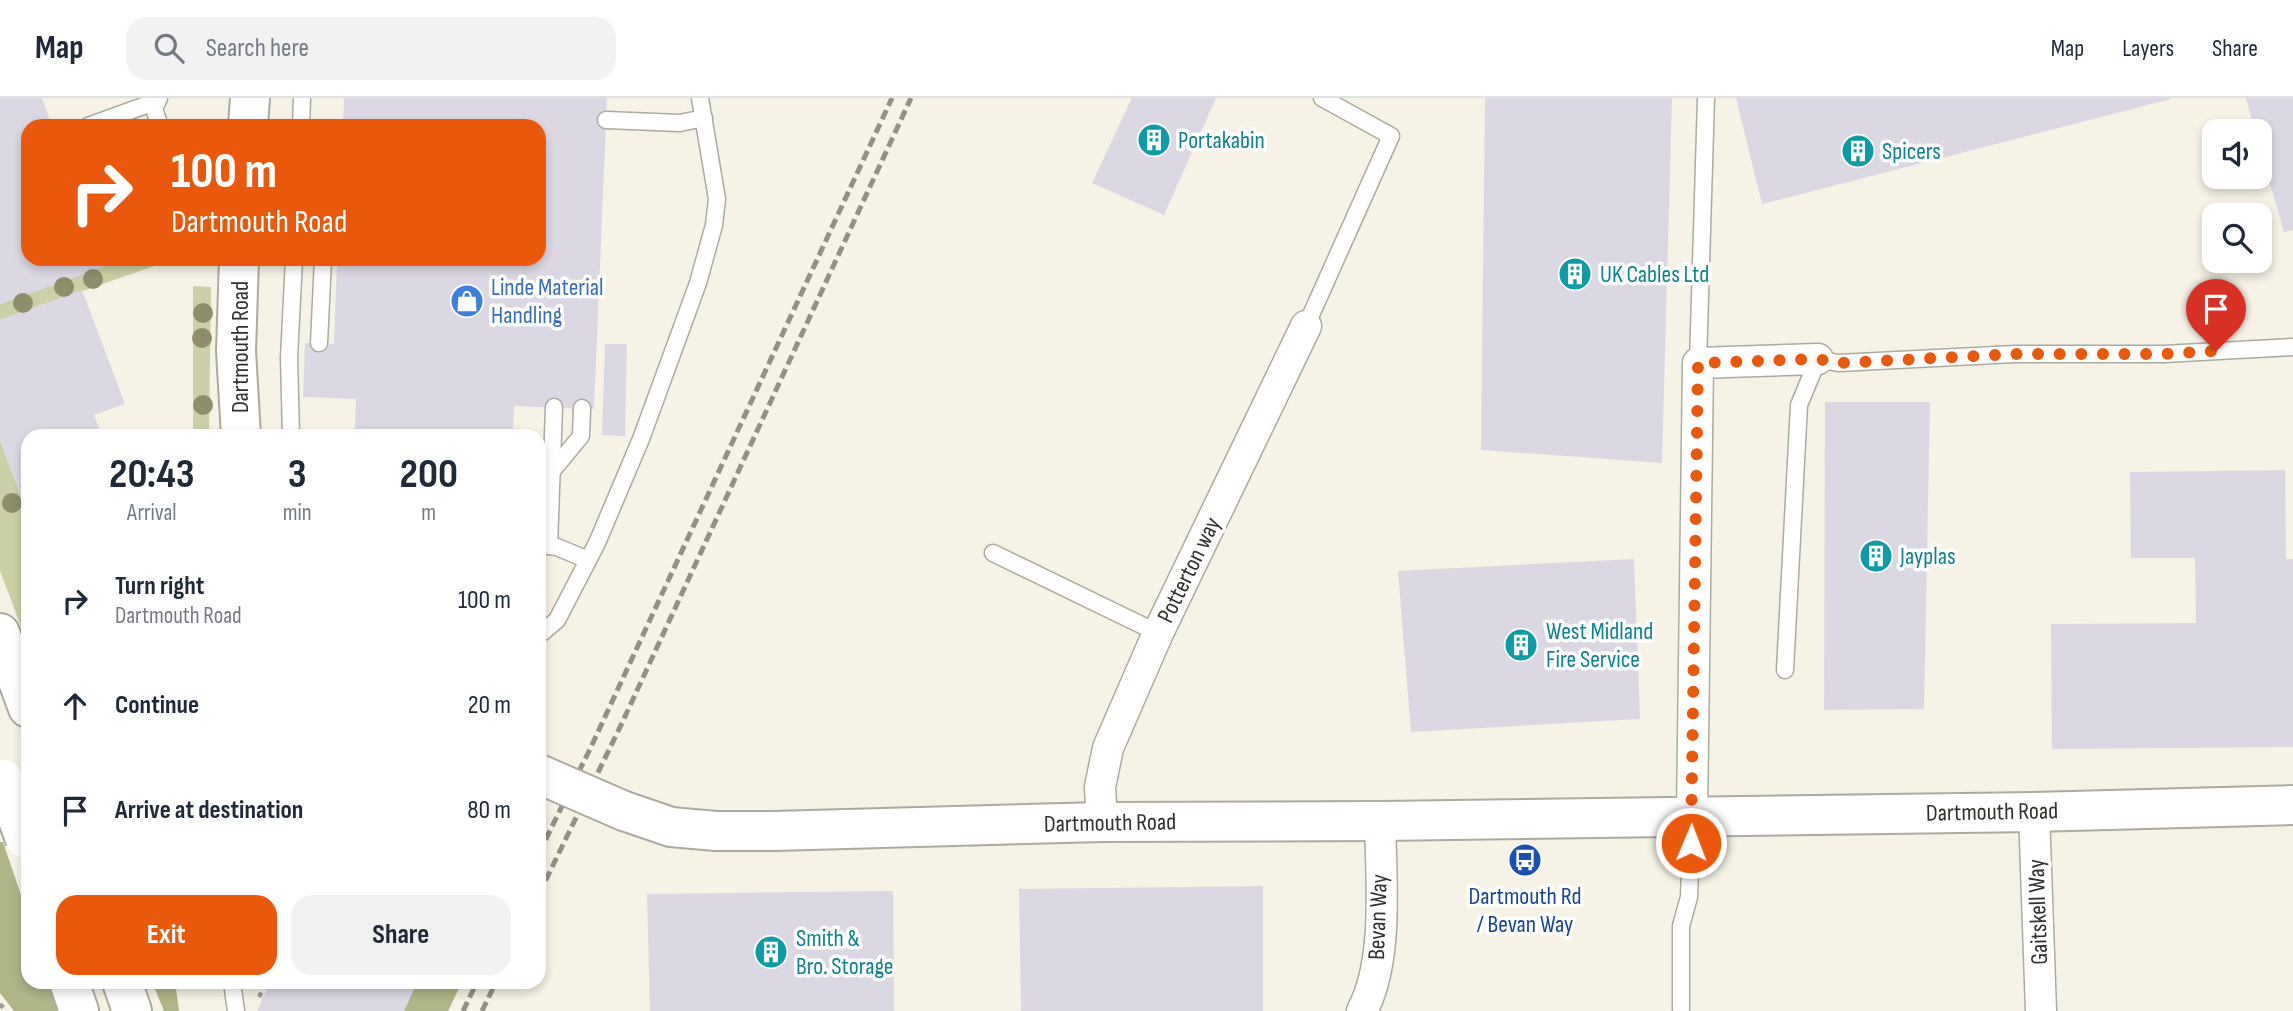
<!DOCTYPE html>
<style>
body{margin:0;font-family:"Sofia Sans Condensed",sans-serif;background:#f2f2f3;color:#1f2937;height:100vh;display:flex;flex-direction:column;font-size:26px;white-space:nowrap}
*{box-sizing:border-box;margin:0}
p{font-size:23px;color:#747a83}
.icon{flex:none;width:38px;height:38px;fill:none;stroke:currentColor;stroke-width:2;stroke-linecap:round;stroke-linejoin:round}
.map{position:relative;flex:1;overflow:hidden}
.sheet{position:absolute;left:21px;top:331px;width:525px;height:560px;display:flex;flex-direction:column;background:#fff;border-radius:21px;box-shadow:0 4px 10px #0003}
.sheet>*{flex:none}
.banner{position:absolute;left:21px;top:21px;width:525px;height:147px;border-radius:21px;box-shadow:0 4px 10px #0003;background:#ea580c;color:#fff;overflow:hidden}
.tools{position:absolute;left:2202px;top:21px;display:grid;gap:14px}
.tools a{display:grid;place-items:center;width:70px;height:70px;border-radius:14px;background:#fff;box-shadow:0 4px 10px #0003;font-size:35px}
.pin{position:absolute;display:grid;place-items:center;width:60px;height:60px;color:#fff;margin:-72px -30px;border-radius:50% 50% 50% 0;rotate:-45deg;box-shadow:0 0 7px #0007}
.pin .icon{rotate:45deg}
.me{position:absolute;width:77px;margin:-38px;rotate:1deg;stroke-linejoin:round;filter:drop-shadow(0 0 5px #0008)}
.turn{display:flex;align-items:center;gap:24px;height:147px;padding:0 35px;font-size:32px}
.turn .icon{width:91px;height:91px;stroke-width:2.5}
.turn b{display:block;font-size:49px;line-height:60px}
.eta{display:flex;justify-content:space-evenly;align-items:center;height:119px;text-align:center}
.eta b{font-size:42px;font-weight:700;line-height:49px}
.action{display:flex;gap:14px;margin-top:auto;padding:14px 35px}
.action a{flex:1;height:80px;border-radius:21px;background:#ea580c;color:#fff;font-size:28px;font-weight:700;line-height:80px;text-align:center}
.action a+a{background:#f2f2f3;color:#1f2937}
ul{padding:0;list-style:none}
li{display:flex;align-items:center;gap:21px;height:105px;padding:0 35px}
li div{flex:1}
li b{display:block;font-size:26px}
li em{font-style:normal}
header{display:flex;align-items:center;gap:42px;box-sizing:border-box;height:98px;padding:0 35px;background:#fff;border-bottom:2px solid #e0e1e3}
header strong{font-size:33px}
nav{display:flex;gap:38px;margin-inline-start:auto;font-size:24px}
.search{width:490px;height:63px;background:#f2f2f3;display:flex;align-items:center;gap:18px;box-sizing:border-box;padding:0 24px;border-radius:21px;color:#747a83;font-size:26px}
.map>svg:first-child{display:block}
.green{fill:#ccd0a6}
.forest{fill:#b0b588}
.building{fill:#dbd8e4}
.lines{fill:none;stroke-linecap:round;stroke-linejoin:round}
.lane-casing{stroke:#adaa9f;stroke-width:19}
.street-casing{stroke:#adaa9f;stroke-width:33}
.secondary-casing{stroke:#adaa9f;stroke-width:42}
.primary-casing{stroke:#adaa9f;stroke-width:42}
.path{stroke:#a09d94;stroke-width:4.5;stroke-dasharray:5 5;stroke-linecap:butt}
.lane{stroke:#fff;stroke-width:16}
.street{stroke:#fff;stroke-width:30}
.secondary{stroke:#fff;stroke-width:38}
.primary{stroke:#fff;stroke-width:38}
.rail{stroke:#929087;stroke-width:5;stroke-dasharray:10 5;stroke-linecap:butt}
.secondary-bridge-casing{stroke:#adaa9f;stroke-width:42;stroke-linecap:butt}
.primary-bridge-casing{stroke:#adaa9f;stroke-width:42;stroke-linecap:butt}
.secondary-bridge{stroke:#fff;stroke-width:38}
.primary-bridge{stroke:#fff;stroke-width:38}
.tree{fill:#8f8e6b}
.route{stroke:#ea580c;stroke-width:12;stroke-dasharray:0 21.6}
.labels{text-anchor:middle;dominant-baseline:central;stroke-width:7;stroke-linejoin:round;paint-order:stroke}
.culture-label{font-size:24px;fill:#0d838f;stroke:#fff;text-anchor:start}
.shop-label{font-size:24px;fill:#366cbe;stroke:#fff;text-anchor:start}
.street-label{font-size:24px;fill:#31302b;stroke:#fff}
.transit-label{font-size:24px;fill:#164399;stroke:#fff}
</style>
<header>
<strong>Map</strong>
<div class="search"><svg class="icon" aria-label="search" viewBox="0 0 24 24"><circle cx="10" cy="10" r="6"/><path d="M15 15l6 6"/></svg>Search here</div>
<nav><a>Map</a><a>Layers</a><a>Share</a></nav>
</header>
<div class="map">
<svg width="2293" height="913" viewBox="0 0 2293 913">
<rect width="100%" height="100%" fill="#f6f2e6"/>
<g class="green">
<path d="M124,161H174L0,222V206Z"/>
<path d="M193,188L211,189L209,338H193Z"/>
<path d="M0,342L28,418V547L0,473Z"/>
</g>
<g class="forest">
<path d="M0,744H3L28,818V884H50L59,913H14L0,895Z"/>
<path d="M152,884H175L179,913H164Z"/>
<path d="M417,884H462L448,913H404Z"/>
</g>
<g class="building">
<path d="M0,0H42L52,28H28V161H100L103,169L0,206Z"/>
<path d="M344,0H607L594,311L514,308L513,338H355L356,301L303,299L305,245L334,246L337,161H539V28H343Z"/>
<path d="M1132,0H1216L1164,117L1092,85Z"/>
<path d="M1485,0H1672L1662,365L1481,352Z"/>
<path d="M1736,0H2170L2171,1L1762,106Z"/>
<path d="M2246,0H2293V132L2284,134L2259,47V33H2255Z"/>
<path d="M82,192L125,306L94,317L102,338H28V417L0,342V222Z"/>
<path d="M605,246H627L625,338L602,337Z"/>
<path d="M1825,304H1930L1924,611L1824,612Z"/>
<path d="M2285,372L2286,461H2293V649L2052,651L2051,526L2196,525L2195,460H2131L2130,374Z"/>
<path d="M1634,461L1640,621L1411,634L1398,473Z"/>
<path d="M1263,788V913H1021L1019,791Z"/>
<path d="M893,793L894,913H650L647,796Z"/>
<path d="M270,884H417L404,913H257Z"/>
</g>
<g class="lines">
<defs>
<g id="lane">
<path d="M159,0L154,11L160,28"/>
<path d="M606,22L680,25L704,20"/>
<path d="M88,28L146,7"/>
<path d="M301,28L302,0"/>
<path d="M1306,228L1391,38L1322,0"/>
<path d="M319,245L323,161"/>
<path d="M1698,265L1706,0"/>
<path d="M291,338L289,260L294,161"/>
<path d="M552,373L581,338L582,310"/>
<path d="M541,447L557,449L588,462"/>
<path d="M549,448L554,309"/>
<path d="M993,455L1158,535"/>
<path d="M539,535L543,534L557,522L597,445L641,341L698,185L714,127L717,101L700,0"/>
<path d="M1785,572L1799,307L1818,261L1838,265L2015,256H2164L2293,249"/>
<path d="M232,884L236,913"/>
<path d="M1681,911V828L1689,799L1692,718"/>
</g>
<g id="street">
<path d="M2034,714L2041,913"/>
<path d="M1692,718L1698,265L1818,261"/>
<path d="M1102,724L1100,689L1108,650L1158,535L1306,228"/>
<path d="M1362,913C1389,863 1381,779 1380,723"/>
</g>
<g id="secondary">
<path d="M248,28L250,0"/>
<path d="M239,161L236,253L241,338"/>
<path d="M624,713L671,729L716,733H774L1102,724L1380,723L2034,714L2293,707"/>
</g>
<g id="primary">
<path d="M0,535L28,610"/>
<path d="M69,884L79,913"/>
<path d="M122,884L132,913"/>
</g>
</defs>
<use href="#lane" class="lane-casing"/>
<use href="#street" class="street-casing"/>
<use href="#secondary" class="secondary-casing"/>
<use href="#primary" class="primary-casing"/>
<g class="path">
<path d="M259,899L267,884"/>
<path d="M0,906L6,913"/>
</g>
<use href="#lane" class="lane"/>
<use href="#street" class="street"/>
<use href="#secondary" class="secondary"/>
<use href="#primary" class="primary"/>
<g class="rail">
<path d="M539,755L591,649L892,0"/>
<path d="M539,796L622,625L911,0"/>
<path d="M463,913L477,884"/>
<path d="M482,913L496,884"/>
</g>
<defs>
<path id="secondary-bridge" d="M539,676L624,713"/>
<path id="primary-bridge" d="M3,681L25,741"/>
</defs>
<use href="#secondary-bridge" class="secondary-bridge-casing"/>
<use href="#primary-bridge" class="primary-bridge-casing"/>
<use href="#secondary-bridge" class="secondary-bridge"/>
<use href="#primary-bridge" class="primary-bridge"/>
</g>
<g class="tree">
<circle cx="93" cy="181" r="10"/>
<circle cx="64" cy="189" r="10"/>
<circle cx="23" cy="205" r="10"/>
<circle cx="203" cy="215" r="10"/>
<circle cx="202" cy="240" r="10"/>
<circle cx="203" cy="307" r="10"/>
<circle cx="12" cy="405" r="10"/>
</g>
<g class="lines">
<path class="route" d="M1691,745L1698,265L1818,261L1839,265L2015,256H2164L2216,253"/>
</g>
<defs>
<symbol id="building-disc" viewBox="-11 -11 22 22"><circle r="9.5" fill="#0f9aa8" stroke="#fff"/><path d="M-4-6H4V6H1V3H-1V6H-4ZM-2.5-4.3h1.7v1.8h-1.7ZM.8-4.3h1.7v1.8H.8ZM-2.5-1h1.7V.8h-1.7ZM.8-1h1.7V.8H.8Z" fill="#fff"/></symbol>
<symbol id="shop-disc" viewBox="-11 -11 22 22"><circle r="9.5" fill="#3f7fe0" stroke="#fff"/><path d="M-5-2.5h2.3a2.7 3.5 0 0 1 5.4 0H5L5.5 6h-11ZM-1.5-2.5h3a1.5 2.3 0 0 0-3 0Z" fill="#fff"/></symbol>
<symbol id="bus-disc" viewBox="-11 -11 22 22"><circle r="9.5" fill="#1a4fb4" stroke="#fff"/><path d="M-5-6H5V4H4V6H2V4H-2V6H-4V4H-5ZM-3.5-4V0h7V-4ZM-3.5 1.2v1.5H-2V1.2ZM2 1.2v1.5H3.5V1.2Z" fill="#fff"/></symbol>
</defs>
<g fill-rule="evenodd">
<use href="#building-disc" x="1135" y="23" width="38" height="38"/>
<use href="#building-disc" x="1839" y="34" width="38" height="38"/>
<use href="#building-disc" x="1556" y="157" width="38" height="38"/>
<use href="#shop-disc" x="448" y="184" width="38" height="38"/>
<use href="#building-disc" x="1857" y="439" width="38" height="38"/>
<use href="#building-disc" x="1502" y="528" width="38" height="38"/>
<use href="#bus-disc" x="1506" y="743" width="38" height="38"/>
<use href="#building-disc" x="752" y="835" width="38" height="38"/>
</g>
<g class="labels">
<g class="culture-label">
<text x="1178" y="42">Portakabin</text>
<text x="1882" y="53">Spicers</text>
<text x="1600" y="176">UK Cables Ltd</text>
<text x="1900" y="458">Jayplas</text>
<text x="1546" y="533">West Midland<tspan x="1546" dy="28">Fire Service</tspan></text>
<text x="796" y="840">Smith &amp;<tspan x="796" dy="28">Bro. Storage</tspan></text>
</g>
<g class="shop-label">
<text x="491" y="189">Linde Material<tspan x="491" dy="28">Handling</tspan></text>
</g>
<g class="street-label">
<text transform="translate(240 249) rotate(-90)">Dartmouth Road</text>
<text transform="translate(1189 472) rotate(-64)">Potterton way</text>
<text transform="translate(1992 714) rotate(-1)">Dartmouth Road</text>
<text transform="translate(1110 725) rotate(-1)">Dartmouth Road</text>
<text transform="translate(2038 814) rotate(-92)">Gaitskell Way</text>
<text transform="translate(1378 819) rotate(-88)">Bevan Way</text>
</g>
<g class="transit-label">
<text x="1525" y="798">Dartmouth Rd<tspan x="1525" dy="28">/ Bevan Way</tspan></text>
</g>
</g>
</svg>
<div class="tools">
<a><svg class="icon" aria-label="sound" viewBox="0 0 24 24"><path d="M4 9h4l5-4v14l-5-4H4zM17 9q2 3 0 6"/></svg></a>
<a><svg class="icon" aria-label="search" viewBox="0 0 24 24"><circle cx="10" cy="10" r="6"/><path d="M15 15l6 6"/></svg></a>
</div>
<div class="pin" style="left:2216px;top:253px;background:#d93025"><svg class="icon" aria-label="arrive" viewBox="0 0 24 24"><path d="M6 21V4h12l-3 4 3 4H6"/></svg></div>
<svg class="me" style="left:1691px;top:745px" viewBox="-20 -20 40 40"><circle r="17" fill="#ea580c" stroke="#fff" stroke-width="3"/><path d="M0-11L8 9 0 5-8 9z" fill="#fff"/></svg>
<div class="banner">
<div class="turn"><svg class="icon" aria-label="right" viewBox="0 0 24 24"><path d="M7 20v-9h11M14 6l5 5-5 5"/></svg><div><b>100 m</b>Dartmouth Road</div></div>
</div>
<section class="sheet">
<div class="eta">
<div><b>20:43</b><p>Arrival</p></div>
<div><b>3</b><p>min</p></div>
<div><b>200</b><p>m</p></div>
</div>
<ul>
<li><svg class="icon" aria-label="right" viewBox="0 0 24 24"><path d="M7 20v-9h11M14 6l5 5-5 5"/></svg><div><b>Turn right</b><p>Dartmouth Road</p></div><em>100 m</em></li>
<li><svg class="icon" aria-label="ahead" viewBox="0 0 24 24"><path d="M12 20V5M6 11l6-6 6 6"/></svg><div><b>Continue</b></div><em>20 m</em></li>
<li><svg class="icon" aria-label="arrive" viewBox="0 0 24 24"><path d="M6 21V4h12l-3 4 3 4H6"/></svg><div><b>Arrive at destination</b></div><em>80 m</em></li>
</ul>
<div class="action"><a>Exit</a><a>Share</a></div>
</section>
</div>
